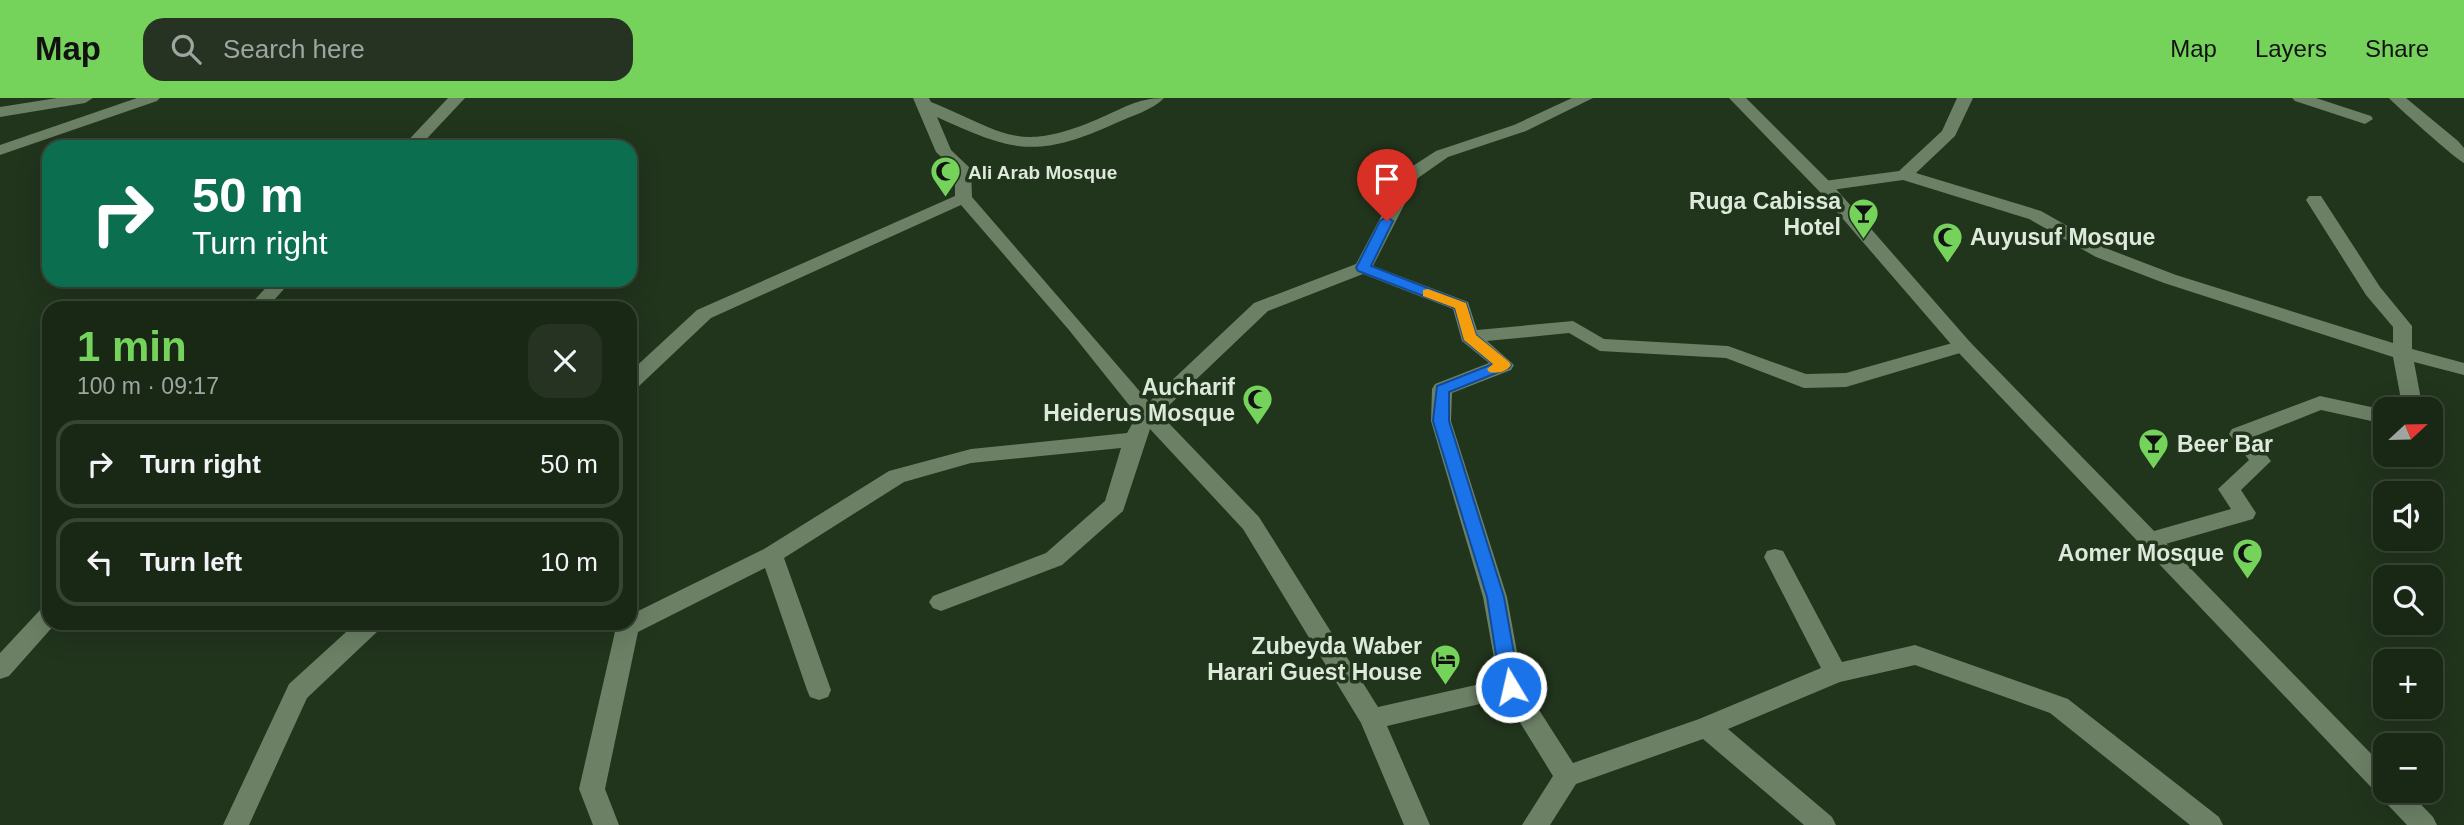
<!DOCTYPE html>
<meta charset="utf-8">
<style>
body{margin:0;font-family:Helvetica,sans-serif;background:#263322;color:#f1f3f6;height:100vh;display:flex;flex-direction:column;font-size:26px;white-space:nowrap}
*{box-sizing:border-box;margin:0}
p{font-size:23px;color:#9fa5a0}
.icon{flex:none;width:38px;height:38px;fill:none;stroke:currentColor;stroke-width:2;stroke-linecap:round;stroke-linejoin:round}
.map{position:relative;flex:1;overflow:hidden}
.panel{position:absolute;left:42px;top:203px;width:595px;height:329px;display:flex;flex-direction:column;background:#192715;border-radius:21px;box-shadow:0 7px 28px #0002,0 0 0 2px #374434}
.panel>*{flex:none}
.top-card{position:absolute;left:42px;top:42px;width:595px;height:147px;border-radius:21px;box-shadow:0 7px 28px #0002,0 0 0 2px #374434;background:#0b6e4f;color:#fff;overflow:hidden}
.needle{width:46px;rotate:68deg}
.controls{position:absolute;left:2373px;top:299px;display:grid;gap:14px}
.controls a{display:grid;place-items:center;width:70px;height:70px;border-radius:14px;background:#192715;box-shadow:0 7px 28px #0002,0 0 0 2px #374434;font-size:35px}
.pin{position:absolute;display:grid;place-items:center;width:60px;height:60px;color:#fff;margin:-72px -30px;border-radius:50% 50% 50% 0;rotate:-45deg;box-shadow:0 0 7px #0007}
.pin .icon{rotate:45deg}
.me{position:absolute;width:77px;margin:-38px;rotate:351deg;stroke-linejoin:round;filter:drop-shadow(0 0 5px #0008)}
.turn{display:flex;align-items:center;gap:24px;height:147px;padding:0 35px;font-size:32px}
.turn .icon{width:91px;height:91px;stroke-width:2.5}
.turn b{display:block;font-size:49px;line-height:60px}
.round{display:grid;place-items:center;flex:none;width:74px;height:74px;border-radius:21px;background:#263322}
.headline{display:flex;align-items:center;justify-content:space-between;height:119px;padding:0 35px}
h1{font-size:42px;font-weight:800;line-height:52px;color:#75d25b}
ul{padding:0;list-style:none}
li{display:flex;align-items:center;gap:21px;height:88px;margin:0 14px 10px;padding:0 21px;border:4px solid #374434;border-radius:21px}
li div{flex:1}
li b{display:block;font-size:26px}
li em{font-style:normal}
header{display:flex;align-items:center;gap:42px;box-sizing:border-box;height:98px;padding:0 35px;background:#75d25b;color:#111}
header strong{font-size:33px}
nav{display:flex;gap:38px;margin-inline-start:auto;font-size:24px}
.search{width:490px;height:63px;background:#263322;display:flex;align-items:center;gap:18px;box-sizing:border-box;padding:0 24px;border-radius:21px;color:#9fa5a0;font-size:26px}
.map>svg:first-child{display:block}
.lines{fill:none;stroke-linecap:round;stroke-linejoin:round}
.street{fill:#6b8065;fill-rule:evenodd}
.secondary{fill:#6b8065;fill-rule:evenodd}
.route{fill:#1a73e8;stroke:#114b97;stroke-width:2}
.slow{fill:#f59e0b}
.labels{text-anchor:middle;dominant-baseline:central;stroke-width:7;stroke-linejoin:round;paint-order:stroke}
.far-poi-label{font-size:19px;font-weight:bold;fill:#dde9da;stroke:#21341c;text-anchor:start}
.poi-label{font-size:23px;font-weight:bold;fill:#dde9da;stroke:#21341c;text-anchor:end}
</style>
<header>
<strong>Map</strong>
<div class="search"><svg class="icon" aria-label="search" viewBox="0 0 24 24"><circle cx="10" cy="10" r="6"/><path d="M15 15l6 6"/></svg>Search here</div>
<nav><a>Map</a><a>Layers</a><a>Share</a></nav>
</header>
<div class="map">
<svg width="2464" height="727" viewBox="0 0 2464 727">
<rect width="100%" height="100%" fill="#21341c"/>
<g class="lines">
<g class="street">
<path d="M57,0H93L85,5L0,19V9Z"/>
<path d="M913,0H929L931,4C1005,34 1016,56 1098,21C1122,11 1137,0 1164,0C1153,12 1131,18 1116,25C1037,61 1013,54 937,19L951,52L971,71L972,99L1149,304L1254,205L1356,166L1405,73L1436,53L1514,27L1572,0H1593L1526,33L1448,59L1418,80L1373,168L1468,204L1477,232L1573,223L1604,241L1728,248L1806,276L1846,275L1963,242L1970,244L1973,248L1970,252L1846,289L1804,290L1726,260L1600,253L1569,235L1487,243L1514,267L1511,272L1452,295L1451,323L1507,499L1523,587L1573,665L1699,621L1821,570L1764,459L1767,453L1775,451L1783,453L1842,564L1915,547L2068,601L2219,719L2223,727H2190L2050,615L1915,567L1840,584L1728,631L1832,719L1836,727H1804L1703,641L1576,686L1550,727H1522L1553,678L1505,600L1387,628L1430,727H1404L1361,625L1243,431L1150,331L1123,413L1062,467L949,510L941,513L933,510L929,504L933,498L1046,455L1105,403L1121,350L971,365L904,384L784,460L831,592L828,599L819,602L810,599L807,592L765,470L638,534L605,691L619,727H593L579,691L617,525H630V517L764,451L889,373L971,351L1127,335L1137,317L1069,232L961,107L711,220L637,290L630,292V274L697,212L955,98V72L936,54ZM1363,176L1453,211L1462,243L1489,265L1435,286L1432,291L1431,323L1483,499L1498,582L1378,609L1259,419L1160,316L1268,213Z"/>
<path d="M1957,0H1973L1955,38L1916,75L2041,113L2108,151L2176,177L2393,245V229L2366,197L2306,102L2309,98H2321L2380,189L2412,228V251L2464,265V277L2414,264L2423,312H2403L2393,259L2164,185L2096,159L2029,121L1903,82L1824,93L1816,88L1824,83L1899,73L1942,33Z"/>
<path d="M2292,0H2316L2371,18L2373,21L2365,26L2359,24L2295,3Z"/>
<path d="M2389,0H2406L2458,43L2464,50V65C2458,63 2396,8 2389,0Z"/>
<path d="M2320,298L2385,312V326L2321,312L2253,339L2271,363L2241,392L2256,415L2253,421L2148,451L2140,449L2137,443L2140,437L2231,411L2218,391L2249,362L2229,336L2232,331Z"/>
<path d="M356,525H383L379,532L307,600L249,727H223L289,586Z"/>
</g>
<g class="secondary">
<path d="M137,0H160L157,3L0,57V47Z"/>
<path d="M448,0H465L419,49H402Z"/>
<path d="M1729,0H1746L1830,84L1970,244L2385,670V693H2408L2433,719L2437,727H2407L1956,252L1818,92Z"/>
<path d="M273,182H292L267,210H247Z"/>
<path d="M49,508V525H56L9,578L0,581V555L41,511Z"/>
</g>
</g>
<path class="route" d="M1387,119L1393,123L1371,168L1466,205L1476,237L1511,267L1509,270L1449,294V323L1504,499L1520,589L1517,595L1511,597L1504,595L1501,589L1487,499L1433,323L1437,288L1493,266L1464,242L1455,210L1358,173L1356,170L1380,123Z"/>
<path class="slow" d="M1428,191L1466,205L1476,237L1509,264L1511,267C1507,274 1496,276 1489,274L1487,271L1493,266L1464,242L1455,210L1423,198V192Z"/>
<defs>
<symbol id="mosque-pin" viewBox="-11 -11 22 30"><path d="M0 17L-7.5 6A9.5 9.5 0 1 1 7.5 6Z" fill="#75d25b" stroke="#21341c"/><path d="M3.5-4.9A6 6 0 1 0 3.5 4.9A5 5 0 1 1 3.5-4.9Z" fill="#111"/></symbol>
<symbol id="bar-pin" viewBox="-11 -11 22 30"><path d="M0 17L-7.5 6A9.5 9.5 0 1 1 7.5 6Z" fill="#75d25b" stroke="#21341c"/><path d="M-6-5H6L.8 .8V4.5H3.5V6h-7V4.5H-.8V.8Z" fill="#111"/></symbol>
<symbol id="hotel-pin" viewBox="-11 -11 22 30"><path d="M0 17L-7.5 6A9.5 9.5 0 1 1 7.5 6Z" fill="#75d25b" stroke="#21341c"/><path d="M-6-4.5h1.5V1H6V5H4.5V3h-9V5H-6ZM-4 0a1.8 1.8 0 1 1 3.6 0ZM.5 0V-2.5h3Q6-2.5 6 0Z" fill="#111"/></symbol>
</defs>
<g fill-rule="evenodd">
<use href="#mosque-pin" x="928" y="56" width="35" height="47"/>
<use href="#bar-pin" x="1846" y="98" width="35" height="47"/>
<use href="#mosque-pin" x="1930" y="122" width="35" height="47"/>
<use href="#mosque-pin" x="1240" y="284" width="35" height="47"/>
<use href="#bar-pin" x="2136" y="328" width="35" height="47"/>
<use href="#mosque-pin" x="2230" y="438" width="35" height="47"/>
<use href="#hotel-pin" x="1428" y="544" width="35" height="47"/>
</g>
<g class="labels">
<g class="far-poi-label">
<text x="968" y="74">Ali Arab Mosque</text>
</g>
<g class="poi-label">
<text x="1841" y="103">Ruga Cabissa<tspan x="1841" dy="26">Hotel</tspan></text>
<text x="1970" y="139" text-anchor="start">Auyusuf Mosque</text>
<text x="1235" y="289">Aucharif<tspan x="1235" dy="26">Heiderus Mosque</tspan></text>
<text x="2177" y="346" text-anchor="start">Beer Bar</text>
<text x="2224" y="455">Aomer Mosque</text>
<text x="1422" y="548">Zubeyda Waber<tspan x="1422" dy="26">Harari Guest House</tspan></text>
</g>
</g>
</svg>
<div class="controls">
<a><svg class="needle" viewBox="-14 -14 28 28"><path d="M0-13l5 13h-10z" fill="#e53935"/><path d="M0 13l5-13h-10z" fill="#9fa5a0"/></svg></a>
<a><svg class="icon" aria-label="sound" viewBox="0 0 24 24"><path d="M4 9h4l5-4v14l-5-4H4zM17 9q2 3 0 6"/></svg></a>
<a><svg class="icon" aria-label="search" viewBox="0 0 24 24"><circle cx="10" cy="10" r="6"/><path d="M15 15l6 6"/></svg></a>
<a>+</a>
<a>−</a>
</div>
<div class="pin" style="left:1387px;top:123px;background:#d93025"><svg class="icon" aria-label="arrive" viewBox="0 0 24 24"><path d="M6 21V4h12l-3 4 3 4H6"/></svg></div>
<svg class="me" style="left:1511px;top:589px" viewBox="-20 -20 40 40"><circle r="17" fill="#1a73e8" stroke="#fff" stroke-width="3"/><path d="M0-11L8 9 0 5-8 9z" fill="#fff"/></svg>
<div class="top-card">
<div class="turn"><svg class="icon" aria-label="right" viewBox="0 0 24 24"><path d="M7 20v-9h11M14 6l5 5-5 5"/></svg><div><b>50 m</b>Turn right</div></div>
</div>
<section class="panel">
<div class="headline"><div><h1>1 min</h1><p>100 m · 09:17</p></div><a class="round"><svg class="icon" aria-label="close" viewBox="0 0 24 24"><path d="M6 6l12 12M18 6L6 18"/></svg></a></div>
<ul>
<li><svg class="icon" aria-label="right" viewBox="0 0 24 24"><path d="M7 20v-9h11M14 6l5 5-5 5"/></svg><div><b>Turn right</b></div><em>50 m</em></li>
<li><svg class="icon" aria-label="left" viewBox="0 0 24 24"><path d="M17 20v-9H6M10 6l-5 5 5 5"/></svg><div><b>Turn left</b></div><em>10 m</em></li>
</ul>
</section>
</div>
